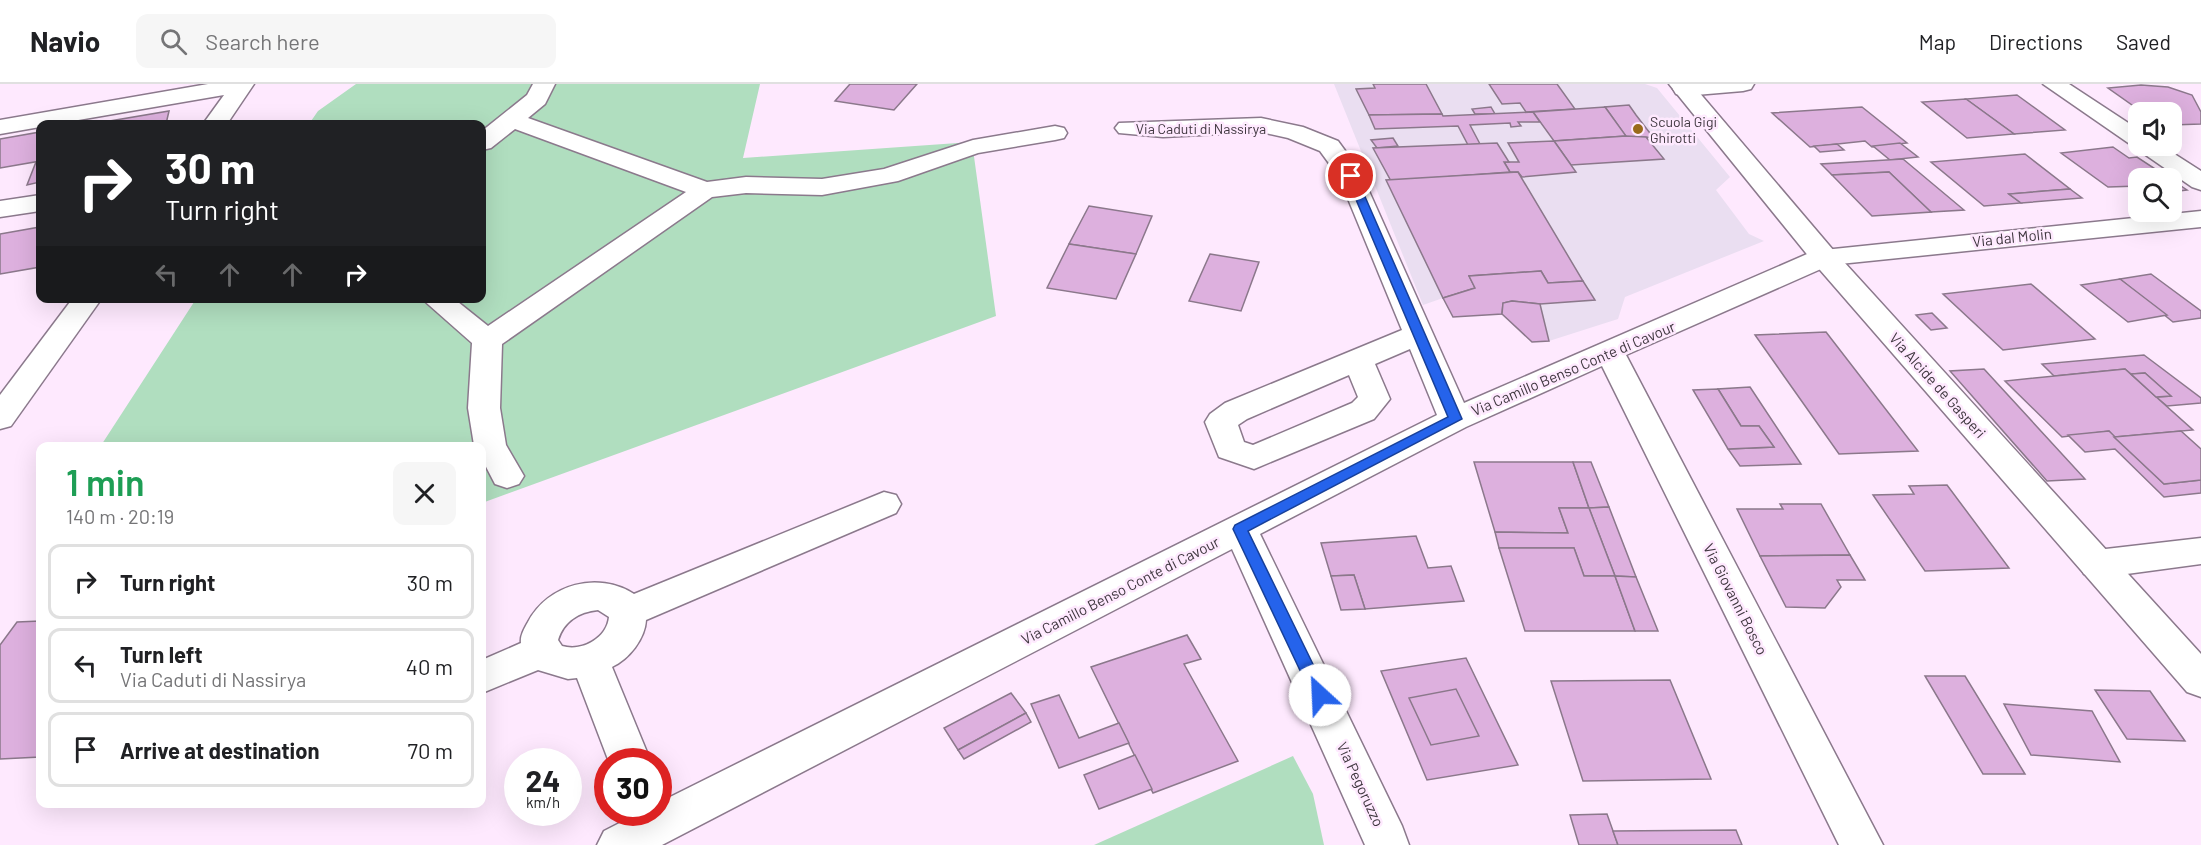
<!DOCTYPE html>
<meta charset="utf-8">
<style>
body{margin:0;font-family:Barlow,sans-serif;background:#f6f6f6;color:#202124;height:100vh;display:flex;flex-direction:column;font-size:22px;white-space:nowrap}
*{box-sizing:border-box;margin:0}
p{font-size:20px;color:#757577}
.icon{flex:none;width:33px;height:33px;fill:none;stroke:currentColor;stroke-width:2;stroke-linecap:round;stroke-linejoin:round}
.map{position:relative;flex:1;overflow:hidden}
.panel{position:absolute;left:36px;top:358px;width:450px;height:366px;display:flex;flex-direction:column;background:#fff;border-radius:12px;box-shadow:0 6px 24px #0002}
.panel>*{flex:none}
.hud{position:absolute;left:36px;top:36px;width:450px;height:183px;border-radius:12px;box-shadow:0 6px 24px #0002;background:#202124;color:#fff;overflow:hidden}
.buttons{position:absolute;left:2128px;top:18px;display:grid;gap:12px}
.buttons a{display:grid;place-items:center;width:54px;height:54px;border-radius:12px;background:#fff;box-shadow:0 6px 24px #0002;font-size:30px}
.speed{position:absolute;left:504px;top:664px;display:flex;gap:12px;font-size:30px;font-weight:700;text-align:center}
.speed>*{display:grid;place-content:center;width:78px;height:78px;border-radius:50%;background:#fff;box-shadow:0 6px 24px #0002;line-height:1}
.speed small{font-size:15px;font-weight:400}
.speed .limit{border:9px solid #d22;background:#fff;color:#111}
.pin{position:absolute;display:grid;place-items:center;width:51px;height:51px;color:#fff;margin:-26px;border:3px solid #fff;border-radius:50%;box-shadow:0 2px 6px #0007}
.me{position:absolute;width:66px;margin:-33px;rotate:335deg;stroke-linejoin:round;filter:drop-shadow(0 0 4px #0008)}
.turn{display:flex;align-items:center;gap:21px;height:126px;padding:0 30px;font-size:27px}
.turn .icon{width:78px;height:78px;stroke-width:2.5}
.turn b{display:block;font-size:42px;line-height:51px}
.lanes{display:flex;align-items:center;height:57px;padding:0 30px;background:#0003;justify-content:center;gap:30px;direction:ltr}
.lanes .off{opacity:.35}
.round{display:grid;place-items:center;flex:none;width:63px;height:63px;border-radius:12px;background:#f6f6f6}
.head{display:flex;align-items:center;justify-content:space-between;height:102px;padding:0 30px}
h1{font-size:36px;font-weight:600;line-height:45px;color:#1e9e55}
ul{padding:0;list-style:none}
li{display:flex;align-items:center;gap:18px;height:75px;margin:0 12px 9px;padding:0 18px;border:3px solid #e0e0e0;border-radius:12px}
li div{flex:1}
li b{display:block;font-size:22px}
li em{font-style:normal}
header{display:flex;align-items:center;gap:36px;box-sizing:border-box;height:84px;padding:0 30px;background:#fff;border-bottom:2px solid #e0e0e0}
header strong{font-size:28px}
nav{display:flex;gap:33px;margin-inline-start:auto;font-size:21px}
.search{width:420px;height:54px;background:#f6f6f6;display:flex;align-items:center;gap:15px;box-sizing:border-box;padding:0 21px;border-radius:12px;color:#757577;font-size:22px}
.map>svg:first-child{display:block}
.education{fill:#eadef1}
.green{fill:#b0debf}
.building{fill:#ddb0de;stroke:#8b788b;stroke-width:1.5}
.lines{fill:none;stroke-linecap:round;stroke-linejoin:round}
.street-casing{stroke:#8b798c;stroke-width:3}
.secondary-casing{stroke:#8b798c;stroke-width:3}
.street{fill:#fff;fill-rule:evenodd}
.secondary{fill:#fff;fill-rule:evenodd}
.route{fill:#2563eb;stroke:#184099;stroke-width:1.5}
.poi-dot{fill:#996a1b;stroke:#fee9fe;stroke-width:2}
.labels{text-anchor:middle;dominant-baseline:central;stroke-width:5;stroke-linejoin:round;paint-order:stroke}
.far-poi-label{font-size:14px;fill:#3f373f;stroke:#fee9fe;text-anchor:start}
.far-street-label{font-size:14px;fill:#3f373f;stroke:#fee9fe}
.street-label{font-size:15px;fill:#3f373f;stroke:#fee9fe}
</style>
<header>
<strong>Navio</strong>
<div class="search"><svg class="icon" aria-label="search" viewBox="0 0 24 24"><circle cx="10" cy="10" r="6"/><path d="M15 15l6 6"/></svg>Search here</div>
<nav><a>Map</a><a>Directions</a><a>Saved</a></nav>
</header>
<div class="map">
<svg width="2201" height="761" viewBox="0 0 2201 761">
<rect width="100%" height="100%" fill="#fee9fe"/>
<path class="education" d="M1334,0H1645L1657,4L1730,93L1716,106L1749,150L1764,157L1625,213L1618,235L1549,257L1532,258L1502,230L1453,233L1443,214L1423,221Z"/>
<g class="green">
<path d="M356,0H760L743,74L972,58L996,232L482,419V363H100L196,215L482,214V40H309L318,27Z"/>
<path d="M1293,672L1313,710L1324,761H1094Z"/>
</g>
<g class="building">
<path d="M850,0H917L894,26L835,17Z"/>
<path d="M1373,0H1426L1442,30L1369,31L1356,5L1375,4Z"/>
<path d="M1489,0H1557L1575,25L1526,28L1520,19L1502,20Z"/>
<path d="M2141,1L2168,3L2192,11L2201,28V40L2172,41V28H2142L2108,4Z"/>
<path d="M2017,11L2065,46L2014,50L1966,15Z"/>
<path d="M1966,15L2014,50L1967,54L1922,18Z"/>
<path d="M1629,21L1636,31L1653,53L1627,54L1605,23Z"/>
<path d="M1491,23L1495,30H1475L1472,25Z"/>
<path d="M1605,23L1626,52L1554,57L1533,28Z"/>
<path d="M1862,23L1907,59L1872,63L1865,57L1810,63L1772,29Z"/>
<path d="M169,27L166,40H97L98,39Z"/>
<path d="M1533,28L1540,38H1518L1521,42L1511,43L1510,39L1470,41L1480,60L1468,61L1458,42L1375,45L1369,31L1442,30L1443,32Z"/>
<path d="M40,48V77L0,84V55Z"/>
<path d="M1626,52L1646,53L1664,75L1571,81L1554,57Z"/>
<path d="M1393,54L1398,62L1377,64L1371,56Z"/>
<path d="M1554,57L1576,88L1522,93L1518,88H1510L1504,78H1519L1508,59Z"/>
<path d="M1497,59L1509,78H1504L1510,88L1391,97L1373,64Z"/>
<path d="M1900,59L1918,73L1890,76L1873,62Z"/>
<path d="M1837,60L1844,66L1820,68L1814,62Z"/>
<path d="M2113,63L2129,74L2137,73L2169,94H2139V102L2108,103L2061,69Z"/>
<path d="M2025,70L2070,105L2009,110L2021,119L1984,122L1931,78Z"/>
<path d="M1903,75L1964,126L1931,128L1889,88L1832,91L1821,80Z"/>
<path d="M40,77V98L27,101L36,78Z"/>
<path d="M1518,88L1583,197L1548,199L1541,187L1469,192L1475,204L1443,214L1386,96Z"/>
<path d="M1889,88L1931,128L1872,132L1832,91Z"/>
<path d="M2175,98L2187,106L2172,108V99Z"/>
<path d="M2070,105L2082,114L2021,119L2009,110Z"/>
<path d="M1089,122L1152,132L1136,170L1069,160Z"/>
<path d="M40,143V183L0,190V150Z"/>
<path d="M1069,160L1136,170L1116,215L1047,204Z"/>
<path d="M1210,170L1259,178L1241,227L1189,217Z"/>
<path d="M1541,187L1548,199L1583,197L1595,216L1540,220L1512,217L1503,219L1502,230L1453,233L1443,214L1475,204L1469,192Z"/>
<path d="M2151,190L2201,227V234L2173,238L2120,195Z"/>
<path d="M2120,195L2167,231L2128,238L2081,201Z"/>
<path d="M2031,200L2095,255L2003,266L1943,210Z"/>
<path d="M1512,217L1540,220L1549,257L1532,258L1502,230L1503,219Z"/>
<path d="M1932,229L1947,244L1931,246L1916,231Z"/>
<path d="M1826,248L1918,367L1839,370L1755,251Z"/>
<path d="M2144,271L2201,314V319L2167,322L2156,313L2171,312L2145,289L2131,290L2125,285L2054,292L2042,280Z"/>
<path d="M1984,285L2085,395L2047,397L1950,287Z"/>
<path d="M2125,285L2193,346L2114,353L2109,347L2062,353L2005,297Z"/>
<path d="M2145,289L2171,312L2156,313L2131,290Z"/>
<path d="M1750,303L1801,380L1740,382L1728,365L1774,363L1759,342H1741L1718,305Z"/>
<path d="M1718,305L1741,342H1759L1774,363L1728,365L1693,306Z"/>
<path d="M2109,347L2164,400L2201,396V409L2164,413L2115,365L2085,368L2068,351Z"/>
<path d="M2181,347L2201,365V396L2164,400L2114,353Z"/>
<path d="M1474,378H1573L1589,424H1559L1568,449L1495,448Z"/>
<path d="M1573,378H1591L1609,423L1589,424Z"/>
<path d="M1947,401L2009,484L1925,487L1873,411L1914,410L1909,402Z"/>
<path d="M1780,420H1821L1850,471L1760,472L1737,425H1783Z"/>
<path d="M1609,423L1636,493L1615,492L1589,424Z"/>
<path d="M1559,424H1589L1615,492H1584L1574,464H1499L1495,448L1568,449Z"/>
<path d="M1416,452L1428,484L1451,482L1464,517L1365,525L1354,491L1331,492L1321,459Z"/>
<path d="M1499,464H1574L1584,492H1615L1635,547H1525Z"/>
<path d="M1850,471L1865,496H1837L1841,503L1825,524L1786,523L1760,472Z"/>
<path d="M1354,491L1365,525L1341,526L1331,492Z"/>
<path d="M1615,492L1636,493L1658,547H1635Z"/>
<path d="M40,537V673L0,675V561L17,538Z"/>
<path d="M1187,551L1201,575L1184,580L1238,677L1153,709L1091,583Z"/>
<path d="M1466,574L1518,681L1427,696L1381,587Z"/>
<path d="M1925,592H1965L2025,690H1983Z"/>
<path d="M1670,596L1711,695L1583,697L1551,597Z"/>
<path d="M1456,605L1479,652L1431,661L1409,614Z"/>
<path d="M2095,606L2150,607L2185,657L2127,655Z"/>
<path d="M1011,609L1026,629L958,666L944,644Z"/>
<path d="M1059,611L1079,654L1119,639L1129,659L1059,684L1031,620Z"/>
<path d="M2004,620L2092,627L2120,678L2031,671Z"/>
<path d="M1026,629L1031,638L964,675L958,666Z"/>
<path d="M1135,671L1152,705L1099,725L1084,691Z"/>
<path d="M1607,730L1618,761H1579L1570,731Z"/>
<path d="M1736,746L1742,761H1618L1613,747Z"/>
</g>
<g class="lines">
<defs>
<g id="street">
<path d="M208,0H254L227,40H203L224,11L55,40H40V43L0,50V36Z"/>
<path d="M533,0H555L545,20L528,34L707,98L746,93L822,95L884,85L973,56L1055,42L1064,44L1067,49L1064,54L1055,56L978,69L898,97L822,111L746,109L712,113L502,260L500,324L506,361L524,392L519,400L507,404L495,400L482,375V363L474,361L468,324L472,259L421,214H453L488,242L686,108L515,45L491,64L482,66V47L527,11Z"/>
<path d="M1676,0H1754L1751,5L1743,7L1684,12L1676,10L1673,5Z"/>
<path d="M2043,0H2069L2139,46V62H2162L2201,87V106L2192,103Z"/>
<path d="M1261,34L1303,43L1338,57L1360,87L1464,319L1814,167L2201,127V143L1830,181L1626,271L1883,761H1839L1602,282L1466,343L1260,450L1402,742L1409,761H1365L1232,465L662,761H597L604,747L639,729H658V719L1437,331L1410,265L1375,280L1390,315L1374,335L1254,385L1219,373L1205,338L1210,330L1225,319L1402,246L1339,93L1320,67L1288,54L1261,48L1163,53L1119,49L1115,44L1119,39ZM1349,291L1358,313L1352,319L1253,361L1244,358L1238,341L1247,335Z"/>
<path d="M40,111V127L0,133V117Z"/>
<path d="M73,214H102L11,342L0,345V311Z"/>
<path d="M884,408L896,411L901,420L896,429L646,536C645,555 629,575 612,583L651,678H609L577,594L568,595L538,586L482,609V576L521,559C520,552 524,545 528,538C548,500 598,487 634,510ZM598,526L609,533C607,554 582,568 562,562L558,556C564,537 579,528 598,526Z"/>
<path d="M2201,454V480L2097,494L2084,490L2079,480L2084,470L2097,466Z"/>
</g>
<path id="secondary" d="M1669,0H1692L1834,167L2201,570V613L2187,608L1814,179Z"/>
</defs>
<use href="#street" class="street-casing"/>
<use href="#secondary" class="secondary-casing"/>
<use href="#street" class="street"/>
<use href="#secondary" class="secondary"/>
</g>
<path class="route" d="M1347,89L1356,92L1462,335L1248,447L1328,611L1325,616H1314L1233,445L1235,441L1448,333L1346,92Z"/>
<circle class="poi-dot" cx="1638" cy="45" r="6"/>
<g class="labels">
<g class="far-poi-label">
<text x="1650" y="37">Scuola Gigi<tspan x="1650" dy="16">Ghirotti</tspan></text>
</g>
<g class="far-street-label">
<text x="1201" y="44">Via Caduti di Nassirya</text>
</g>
<g class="street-label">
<text transform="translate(2012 153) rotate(-6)">Via dal Molin</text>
<text transform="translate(1573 284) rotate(-23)">Via Camillo Benso Conte di Cavour</text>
<text transform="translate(1938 301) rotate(48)">Via Alcide de Gasperi</text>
<text transform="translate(1120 506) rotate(-27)">Via Camillo Benso Conte di Cavour</text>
<text transform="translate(1736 515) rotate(63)">Via Giovanni Bosco</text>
<text transform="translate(1361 700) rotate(65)">Via Pegoruzzo</text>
</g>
</g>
</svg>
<div class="buttons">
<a><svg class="icon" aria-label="sound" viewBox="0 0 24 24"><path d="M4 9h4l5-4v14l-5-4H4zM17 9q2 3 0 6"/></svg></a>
<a><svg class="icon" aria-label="search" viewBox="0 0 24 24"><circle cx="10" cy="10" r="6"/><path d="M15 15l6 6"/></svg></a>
</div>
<div class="speed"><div>24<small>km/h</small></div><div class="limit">30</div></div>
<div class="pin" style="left:1351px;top:92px;background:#d93025"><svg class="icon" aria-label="arrive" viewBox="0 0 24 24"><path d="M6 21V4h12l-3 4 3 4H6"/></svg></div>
<svg class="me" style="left:1320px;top:611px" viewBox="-20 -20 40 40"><circle r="19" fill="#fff"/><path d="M0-13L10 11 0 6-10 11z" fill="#2563eb"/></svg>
<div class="hud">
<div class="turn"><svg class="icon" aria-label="right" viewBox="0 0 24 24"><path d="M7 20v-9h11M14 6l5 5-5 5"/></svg><div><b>30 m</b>Turn right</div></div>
<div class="lanes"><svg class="icon off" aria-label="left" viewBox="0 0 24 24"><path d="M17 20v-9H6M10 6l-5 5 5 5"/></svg><svg class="icon off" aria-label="ahead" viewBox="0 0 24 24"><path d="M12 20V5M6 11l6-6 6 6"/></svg><svg class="icon off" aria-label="ahead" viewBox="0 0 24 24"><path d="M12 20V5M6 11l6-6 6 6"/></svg><svg class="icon" aria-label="right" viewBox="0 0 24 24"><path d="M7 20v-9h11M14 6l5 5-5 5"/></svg></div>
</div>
<section class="panel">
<div class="head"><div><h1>1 min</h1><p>140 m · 20:19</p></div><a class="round"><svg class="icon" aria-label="close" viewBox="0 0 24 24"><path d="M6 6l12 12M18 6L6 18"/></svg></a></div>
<ul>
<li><svg class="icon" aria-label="right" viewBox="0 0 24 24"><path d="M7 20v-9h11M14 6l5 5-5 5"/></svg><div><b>Turn right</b></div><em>30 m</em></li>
<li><svg class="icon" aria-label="left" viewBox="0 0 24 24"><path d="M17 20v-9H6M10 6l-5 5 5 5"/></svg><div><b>Turn left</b><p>Via Caduti di Nassirya</p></div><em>40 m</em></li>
<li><svg class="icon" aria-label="arrive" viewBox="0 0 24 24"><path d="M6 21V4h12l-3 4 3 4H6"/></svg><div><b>Arrive at destination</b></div><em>70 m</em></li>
</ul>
</section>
</div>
